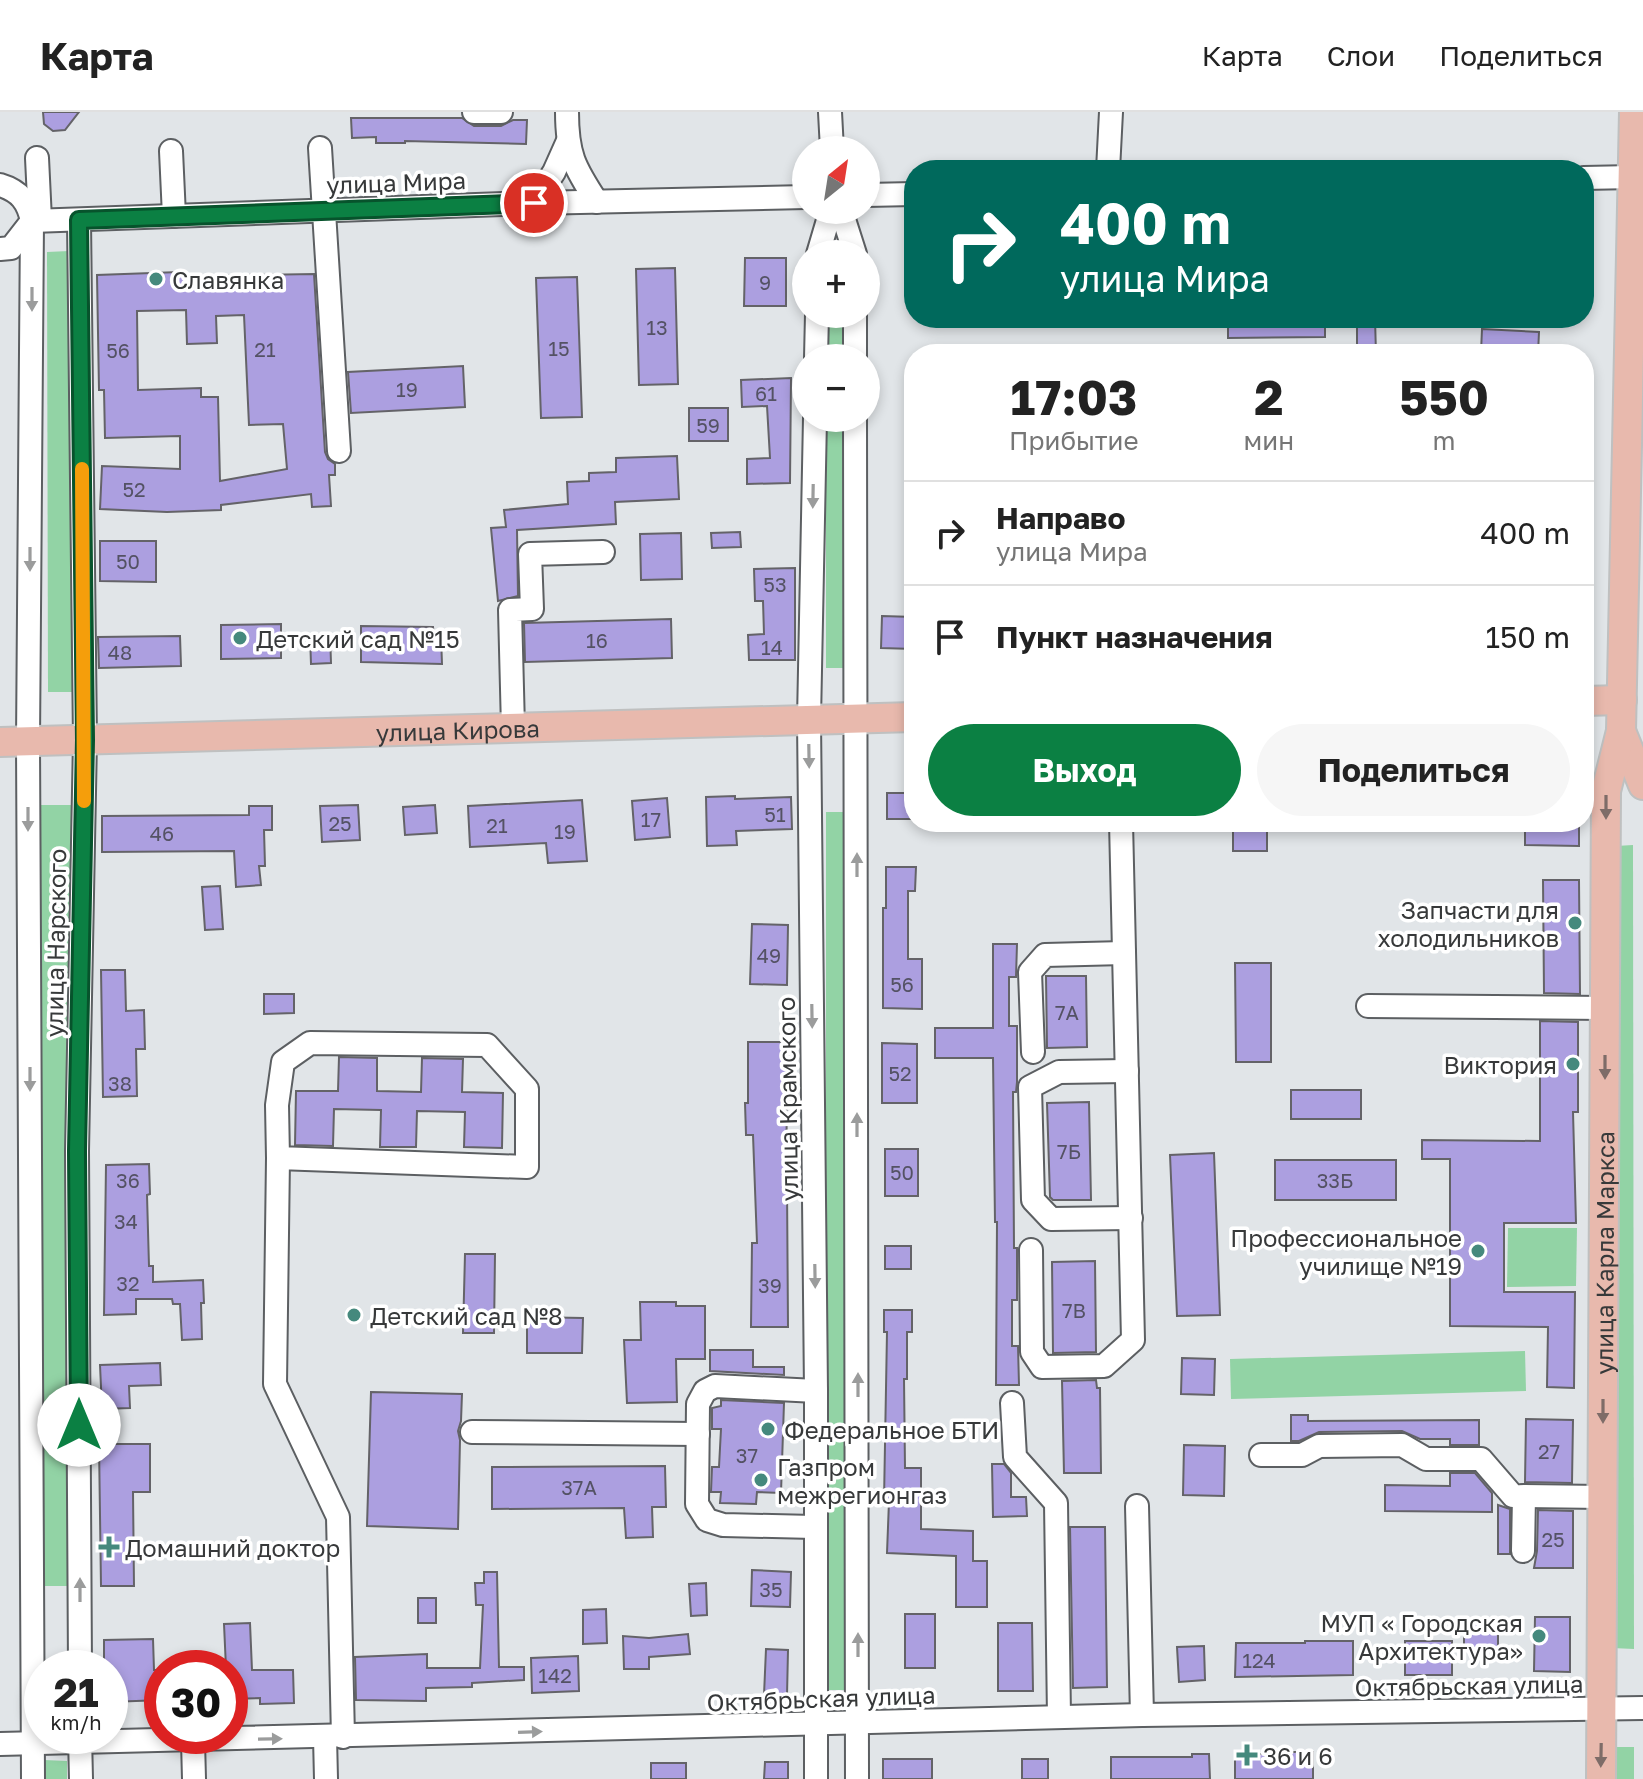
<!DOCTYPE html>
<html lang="ru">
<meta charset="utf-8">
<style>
body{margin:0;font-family:"Golos Text",sans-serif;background:#f6f6f6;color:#222;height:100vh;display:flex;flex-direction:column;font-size:30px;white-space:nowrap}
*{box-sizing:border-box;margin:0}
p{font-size:26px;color:#767676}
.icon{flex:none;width:44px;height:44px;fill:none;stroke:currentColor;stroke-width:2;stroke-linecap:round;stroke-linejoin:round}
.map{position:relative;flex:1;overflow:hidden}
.details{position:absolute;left:904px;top:232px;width:690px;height:488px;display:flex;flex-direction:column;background:#fff;border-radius:32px;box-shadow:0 4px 12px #0003}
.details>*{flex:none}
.top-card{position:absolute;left:904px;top:48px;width:690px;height:168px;border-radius:32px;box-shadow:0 4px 12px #0003;background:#00695c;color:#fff;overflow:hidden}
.needle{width:52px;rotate:30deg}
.controls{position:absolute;left:792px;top:24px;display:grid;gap:16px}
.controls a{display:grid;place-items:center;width:88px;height:88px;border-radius:50%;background:#fff;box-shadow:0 4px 12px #0003;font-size:40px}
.speed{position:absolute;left:24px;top:1538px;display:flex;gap:16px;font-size:40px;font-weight:700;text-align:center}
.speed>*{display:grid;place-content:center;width:104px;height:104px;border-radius:50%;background:#fff;box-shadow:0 4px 12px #0003;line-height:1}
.speed small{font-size:20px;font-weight:400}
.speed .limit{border:12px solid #d22;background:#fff;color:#111}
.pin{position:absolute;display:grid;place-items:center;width:68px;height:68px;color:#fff;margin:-34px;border:4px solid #fff;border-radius:50%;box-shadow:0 2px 8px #0007}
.me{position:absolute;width:88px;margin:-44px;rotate:0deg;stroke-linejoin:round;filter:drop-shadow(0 0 6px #0008)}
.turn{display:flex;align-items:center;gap:28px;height:168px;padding:0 24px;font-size:36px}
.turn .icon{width:104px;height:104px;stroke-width:2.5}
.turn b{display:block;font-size:56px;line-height:68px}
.eta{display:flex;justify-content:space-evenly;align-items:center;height:136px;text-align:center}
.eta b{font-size:48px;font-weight:700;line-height:56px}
.button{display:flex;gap:16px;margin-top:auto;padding:16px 24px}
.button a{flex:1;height:92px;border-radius:48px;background:#0b8043;color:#fff;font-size:32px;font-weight:700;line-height:92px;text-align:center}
.button a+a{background:#f6f6f6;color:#222}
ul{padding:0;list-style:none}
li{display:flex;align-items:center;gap:24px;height:104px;padding:0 24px;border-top:2px solid #e0e0e0}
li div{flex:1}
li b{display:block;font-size:30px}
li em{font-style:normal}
header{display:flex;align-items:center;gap:48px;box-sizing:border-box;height:112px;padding:0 40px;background:#fff;border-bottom:2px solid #e0e0e0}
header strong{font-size:38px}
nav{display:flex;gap:44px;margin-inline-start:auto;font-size:28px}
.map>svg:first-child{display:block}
.green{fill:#92d3a5}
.building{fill:#ac9fe0;stroke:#646368;stroke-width:2;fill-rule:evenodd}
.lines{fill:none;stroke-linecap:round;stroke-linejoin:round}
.minor-casing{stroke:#5c5f62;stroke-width:26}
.major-casing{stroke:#bfc0c0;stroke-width:32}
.minor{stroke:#fff;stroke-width:22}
.major{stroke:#e8b9ad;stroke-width:28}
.oneway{fill:#9b9c9c}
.oneway2{fill:#7e6c68}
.route-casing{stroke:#07532c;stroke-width:20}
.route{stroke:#0b8043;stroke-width:14}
.slow{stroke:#f59e0b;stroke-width:14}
.poi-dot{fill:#45897d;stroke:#fff;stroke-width:3}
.labels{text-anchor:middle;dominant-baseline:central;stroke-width:7;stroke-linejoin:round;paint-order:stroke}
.number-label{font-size:20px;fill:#545264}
.street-label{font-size:24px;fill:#37393a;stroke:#fff}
.poi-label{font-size:24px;fill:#37393a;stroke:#fff;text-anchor:start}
</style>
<header>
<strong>Карта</strong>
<nav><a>Карта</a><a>Слои</a><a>Поделиться</a></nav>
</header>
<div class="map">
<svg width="1643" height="1667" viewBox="0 0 1643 1667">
<rect width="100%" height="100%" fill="#e1e5e8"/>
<g class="green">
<path d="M69,139L73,580H48L47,140Z"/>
<rect x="826" y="202" width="17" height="44"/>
<rect x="826" y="306" width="18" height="250"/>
<path d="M39,693H72L68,1474H43Z"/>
<rect x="826" y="700" width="23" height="878"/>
<path d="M1633,733L1634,1537L1612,1536L1616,734Z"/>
<path d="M1508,1116H1577L1576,1174L1507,1175Z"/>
<path d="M1525,1239L1526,1279L1231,1287L1230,1247Z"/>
<rect x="1609" y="1635" width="25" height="32"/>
<path d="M44,1648L67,1649V1667H45Z"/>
</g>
<g class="building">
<path d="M43,0H79L65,18L53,19L44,12Z"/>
<path d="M351,6H462L474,14H501L513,8H527L526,32L405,29V31H376V25L352,26Z"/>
<path d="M745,146H786V194H744Z"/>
<path d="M675,156L678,272L639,273L636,157Z"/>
<path d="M179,160V164L314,162L325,340L328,347L335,352V363H329L331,394L312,395L311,382L221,393V398L167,400L100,397L102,354L180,357V324L105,326L104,278H99L97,163ZM186,198L187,232L217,231L216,204L244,203L249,313L283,312L287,357L220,369L218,285H201V276L138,278L137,199Z"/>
<path d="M577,165L582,305L541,306L536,166Z"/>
<path d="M1228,206H1325V225L1228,226Z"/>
<path d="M1357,206H1375L1376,242H1357Z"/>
<path d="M1482,217L1539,220L1538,242L1481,240Z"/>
<path d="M463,254L465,295L351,301L348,260Z"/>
<path d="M791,266L790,371L747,372V347L770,346L767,294L742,295L741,268Z"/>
<rect x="689" y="296" width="39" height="33"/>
<path d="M677,344L679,387L615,390L616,412L517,418L518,484L498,489L491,416L506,415L504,398L568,392L567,370L589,369V361L616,360V346Z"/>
<path d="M740,420L741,435L712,436L711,421Z"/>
<path d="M681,421L682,467L641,468L640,422Z"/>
<path d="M100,429H156V470L100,469Z"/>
<path d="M795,456V548H749L748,523L764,522L763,489H755L754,457Z"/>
<path d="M882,504L914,505V537L881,536Z"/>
<path d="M671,507L672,546L525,550L524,511Z"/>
<path d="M281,512V546L221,547V513Z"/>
<path d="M361,514L433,515L434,524H441L442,552L361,550Z"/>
<path d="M330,522L331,551L311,552L310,523Z"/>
<path d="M180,524L181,554L99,556L98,525Z"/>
<rect x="887" y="681" width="27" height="26"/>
<path d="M735,684V687L791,685L792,717L736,719L737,733L707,734L706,685Z"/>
<path d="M667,686L670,725L635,728L632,689Z"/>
<path d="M582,688L587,749L548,751L546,731L470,735L468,694Z"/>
<path d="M358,693L360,728L322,730L320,694Z"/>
<path d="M435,693L437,721L405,723L403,695Z"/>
<path d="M249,694H272V718H264L265,754H259L261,773L236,775L234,739L102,740V704L249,703Z"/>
<rect x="1233" y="710" width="34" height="29"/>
<path d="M1525,710H1579V734L1525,733Z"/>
<path d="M886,755H916L915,779H908V847H922V897L883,896V796H886Z"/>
<path d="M1543,768H1579L1580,882L1544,881Z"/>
<path d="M220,774L223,817L205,818L202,775Z"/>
<path d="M752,812L788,813L787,873L750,872Z"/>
<path d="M993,832H1017L1016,865H1009V914H1017V970L1016,980H1013L1014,1136H1017V1188H1012V1234H1018L1019,1273H996L997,1110H995L993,946H935V916H993Z"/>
<path d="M1235,851H1271V950H1236Z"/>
<path d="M101,858H125L126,899L144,898L145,937H136L137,984L103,985Z"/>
<path d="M1046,864H1086L1087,935L1047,936Z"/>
<path d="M264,882H294V901L264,902Z"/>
<path d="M1540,909L1578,910V1000H1573L1576,1111H1504V1180H1575L1574,1276L1547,1275L1548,1215L1450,1214V1047H1422V1028L1540,1029Z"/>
<path d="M748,930H786L788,1215H751L752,1131H757L753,1023H746L745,991H748Z"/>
<path d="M882,931L917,932V991H882Z"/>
<path d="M339,945L377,946V979L421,980L422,946L463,947L462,980L503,981L502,1036L464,1035L465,1000L417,999L416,1035H380L381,998L334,997L333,1034L295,1033L296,979H338Z"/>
<rect x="1291" y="978" width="70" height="29"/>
<path d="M1089,990L1091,1088H1053L1050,1085L1047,991Z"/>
<rect x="885" y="1037" width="33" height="47"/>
<path d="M1214,1041L1220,1203L1177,1204L1170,1043Z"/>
<rect x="1275" y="1048" width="121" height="40"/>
<path d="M149,1052L150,1082L147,1083L149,1154H153V1170L203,1168L204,1191H201L202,1227L182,1228L180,1192H173L172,1187H136V1202L104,1203L106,1053Z"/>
<rect x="885" y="1134" width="26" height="23"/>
<path d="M465,1142H495L494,1221H463Z"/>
<path d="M1095,1149L1096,1240L1053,1241L1052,1150Z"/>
<path d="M640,1190H676V1194H705V1247H676L677,1290L627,1291L624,1228H641Z"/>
<path d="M884,1198H912V1220H907V1267H904L905,1356H921V1417L973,1419V1449H987V1495H956V1444L887,1441L889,1389H884L887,1220H884Z"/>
<path d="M527,1205L583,1206L582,1241H527Z"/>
<path d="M710,1238H753V1255H784V1263L710,1259Z"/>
<path d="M1182,1246L1215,1247L1214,1283L1181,1282Z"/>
<path d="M160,1251L161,1273L129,1274L130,1296L102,1297L100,1253Z"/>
<path d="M1096,1268L1097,1276H1100L1101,1361H1064L1062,1269Z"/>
<path d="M371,1280L462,1282L461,1309L458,1319L460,1328L458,1417L367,1414Z"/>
<path d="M721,1288L784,1291L781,1381L757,1380L756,1392L720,1391L721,1380H711L712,1355H719L721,1317H712V1296L721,1294Z"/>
<path d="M1291,1303H1308V1309L1479,1308V1333H1450V1327H1420L1402,1319L1319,1320L1299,1329H1291Z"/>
<path d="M1526,1307L1573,1308L1572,1371L1525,1370Z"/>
<path d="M99,1332H150V1380H133L134,1474H101Z"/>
<path d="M1184,1333L1225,1334L1224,1384L1183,1383Z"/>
<path d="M992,1352H1004L1011,1361V1385H1026L1027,1404L993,1405Z"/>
<path d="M665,1354L666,1395H652L653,1425L626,1426L624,1396L492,1397V1355Z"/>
<path d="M1450,1361H1475L1492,1381V1400L1385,1399V1373L1450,1374Z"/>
<path d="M1498,1393L1510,1397V1442H1498Z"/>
<path d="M1538,1398L1573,1399V1456H1534L1537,1439Z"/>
<path d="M1070,1415H1105L1107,1575L1073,1576Z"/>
<path d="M752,1458L791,1460L790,1495L751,1494Z"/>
<path d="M484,1460H497L499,1555H524V1568L472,1571V1575L426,1576V1589L356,1588L355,1545L427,1542V1556H480L483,1493H476L475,1471H484Z"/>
<path d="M706,1471L707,1503L691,1504L689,1472Z"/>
<rect x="418" y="1486" width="18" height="25"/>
<path d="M606,1497L607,1531L583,1532V1498Z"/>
<rect x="905" y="1502" width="30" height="54"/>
<path d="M1535,1505H1570V1560L1534,1559Z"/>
<rect x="1464" y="1509" width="34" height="30"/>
<path d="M250,1511L252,1558H293L294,1591L260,1592V1586L230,1587V1556H226L224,1512Z"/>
<path d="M998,1511H1032L1033,1579H998Z"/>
<path d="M688,1522L690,1542L649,1545V1557H624L623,1524L649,1526Z"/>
<path d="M153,1527L154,1558H162V1588L110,1590V1556H104V1528Z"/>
<path d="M1305,1529H1353V1563L1235,1565L1236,1531H1305Z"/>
<rect x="1405" y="1529" width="47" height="34"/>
<path d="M1204,1534L1205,1568L1179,1570L1177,1535Z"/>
<path d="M766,1537L788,1538L787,1584L764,1583Z"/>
<path d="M578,1544L579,1579L532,1581L531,1546Z"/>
<path d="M1266,1640H1313V1667H1235V1642H1266Z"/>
<path d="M1192,1642H1209L1210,1667H1111V1645H1192Z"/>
<rect x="883" y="1647" width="49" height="20"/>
<rect x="1022" y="1647" width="26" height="20"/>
<path d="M765,1650H788V1667H764Z"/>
<rect x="651" y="1651" width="35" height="16"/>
</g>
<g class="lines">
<defs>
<g id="minor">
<path d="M474,0H501"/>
<path d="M567,0C567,42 574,55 597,90"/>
<path d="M830,0L832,38"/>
<path d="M320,36L339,339"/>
<path d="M171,39L174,104"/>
<path d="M37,46L40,108"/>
<path d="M1108,58L1111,0"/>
<path d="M1584,66L1633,65"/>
<path d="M0,73C20,79 28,90 32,109L28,630L33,1667"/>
<path d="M866,83L914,82"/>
<path d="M534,91L554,60L567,31"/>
<path d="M841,98L855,142"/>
<path d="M79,108L85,628L77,1039L80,1556"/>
<path d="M0,137L11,136L32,109L534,91L806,85"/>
<path d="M818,142L831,98"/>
<path d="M855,202V246"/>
<path d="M816,246L817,202"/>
<path d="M815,306L809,608L816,1279V1667"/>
<path d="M855,306L857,1667"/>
<path d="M513,616L510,498L532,497L530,442L603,440"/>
<path d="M1368,894L1605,896"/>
<path d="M1033,940L1030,860L1045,843L1124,841"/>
<path d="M1127,959L1059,960L1030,975L1033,1088L1051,1107L1131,1106"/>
<path d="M278,1046L277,993L283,950L310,931L487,933L527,977V1055L278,1046L275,1272L338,1405L343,1625"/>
<path d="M1031,1138L1032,1240L1042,1255L1104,1254L1133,1228L1121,710"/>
<path d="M1012,1291L1015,1345L1056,1391L1059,1605"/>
<path d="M472,1320L698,1322"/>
<path d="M1261,1343H1302L1319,1334L1402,1333L1426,1347H1481L1513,1384L1603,1385"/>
<path d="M1137,1394L1142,1603"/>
<path d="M814,1415L723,1413L707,1408L697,1392L698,1292L705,1279L715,1274L816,1279"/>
<path d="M1523,1439L1524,1384"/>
<path d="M80,1624L81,1667"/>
<path d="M325,1625L326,1667"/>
<path d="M193,1629L194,1667"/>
<path d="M0,1632L1142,1603L1643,1596"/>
</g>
<g id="major">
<path d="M1584,589L1622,588"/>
<path d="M1621,619L1643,673"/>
<path id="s1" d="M0,630L914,605"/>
<path id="s2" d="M1601,1667L1606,679L1621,619L1634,0"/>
</g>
</defs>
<use href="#minor" class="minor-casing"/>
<use href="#major" class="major-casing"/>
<use href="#minor" class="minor"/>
<use href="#major" class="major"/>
</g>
<defs><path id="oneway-solid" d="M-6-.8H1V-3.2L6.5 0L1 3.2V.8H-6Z" transform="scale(2)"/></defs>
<g class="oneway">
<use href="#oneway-solid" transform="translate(32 187) rotate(90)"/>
<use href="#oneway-solid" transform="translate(813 384) rotate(91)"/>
<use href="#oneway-solid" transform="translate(30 447) rotate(90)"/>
<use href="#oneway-solid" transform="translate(809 644) rotate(89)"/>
<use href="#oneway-solid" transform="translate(28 707) rotate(90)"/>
<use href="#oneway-solid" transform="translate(857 753) rotate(-90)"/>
<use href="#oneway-solid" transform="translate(812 904) rotate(89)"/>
<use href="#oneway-solid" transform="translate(30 967) rotate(90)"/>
<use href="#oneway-solid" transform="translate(857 1013) rotate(-90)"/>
<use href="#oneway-solid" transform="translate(815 1164) rotate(89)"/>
<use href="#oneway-solid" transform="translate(858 1273) rotate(-90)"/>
<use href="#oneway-solid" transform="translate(80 1478) rotate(-90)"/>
<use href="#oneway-solid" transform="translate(858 1533) rotate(-90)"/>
<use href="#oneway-solid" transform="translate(530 1620) rotate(-2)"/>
<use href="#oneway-solid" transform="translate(270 1627) rotate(-1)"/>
</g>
<g class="oneway2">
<use href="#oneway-solid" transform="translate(1606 695) rotate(90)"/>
<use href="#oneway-solid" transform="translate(1605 955) rotate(90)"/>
<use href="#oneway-solid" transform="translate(1603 1299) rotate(90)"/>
<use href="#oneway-solid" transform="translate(1601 1643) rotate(91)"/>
</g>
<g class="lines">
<defs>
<path id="route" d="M79,1313L77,1039L85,628L79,108L534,91"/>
</defs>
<use href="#route" class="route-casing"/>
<use href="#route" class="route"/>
<path class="slow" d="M82,357L84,689"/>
</g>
<g class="poi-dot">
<circle cx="156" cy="167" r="8"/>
<circle cx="240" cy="526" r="8"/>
<circle cx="1575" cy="811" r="8"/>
<circle cx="1573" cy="952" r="8"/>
<circle cx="1478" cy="1139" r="8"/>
<circle cx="354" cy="1203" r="8"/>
<circle cx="768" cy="1317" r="8"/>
<circle cx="761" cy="1368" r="8"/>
<path d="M105 1423h8v8h8v8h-8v8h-8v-8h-8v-8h8z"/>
<circle cx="1539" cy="1524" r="8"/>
<path d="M1243 1631h8v8h8v8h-8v8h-8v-8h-8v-8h8z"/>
</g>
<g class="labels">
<g class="number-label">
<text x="765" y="170">9</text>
<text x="657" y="215">13</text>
<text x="559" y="236">15</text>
<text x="265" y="237">21</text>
<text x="118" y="238">56</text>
<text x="407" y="277">19</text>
<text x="766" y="281">61</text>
<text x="708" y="313">59</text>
<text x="134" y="377">52</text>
<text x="128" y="449">50</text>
<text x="775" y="472">53</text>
<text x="597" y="528">16</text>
<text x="772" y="535">14</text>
<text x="120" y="540">48</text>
<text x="775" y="702">51</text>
<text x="651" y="707">17</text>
<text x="340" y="711">25</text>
<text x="497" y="713">21</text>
<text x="565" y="719">19</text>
<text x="162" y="721">46</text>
<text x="769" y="843">49</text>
<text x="902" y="872">56</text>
<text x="1067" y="900">7А</text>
<text x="900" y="961">52</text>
<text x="120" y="971">38</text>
<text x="1069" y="1039">7Б</text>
<text x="902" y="1060">50</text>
<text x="128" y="1068">36</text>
<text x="1335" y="1068">33Б</text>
<text x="126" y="1109">34</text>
<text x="128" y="1171">32</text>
<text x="770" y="1173">39</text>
<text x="1074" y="1198">7В</text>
<text x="1549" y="1339">27</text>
<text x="747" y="1343">37</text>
<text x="579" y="1375">37А</text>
<text x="1553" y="1427">25</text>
<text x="771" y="1477">35</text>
<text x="1259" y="1548">124</text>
<text x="555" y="1563">142</text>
</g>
<g class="street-label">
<text transform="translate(396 70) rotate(-2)">улица Мира</text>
<text stroke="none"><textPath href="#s1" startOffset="458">улица Кирова</textPath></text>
<text transform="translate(55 831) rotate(-89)">улица Нарского</text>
<text transform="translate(787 987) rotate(-91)">улица Крамского</text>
<text stroke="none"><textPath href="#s2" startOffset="526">улица Карла Маркса</textPath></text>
<text transform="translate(1469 1573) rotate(-1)">Октябрьская улица</text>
<text transform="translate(821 1586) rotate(-2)">Октябрьская улица</text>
</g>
<g class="poi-label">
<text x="172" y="167">Славянка</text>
<text x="256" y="526">Детский сад №15</text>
<text x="1559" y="797" text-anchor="end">Запчасти для<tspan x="1559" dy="28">холодильников</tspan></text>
<text x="1557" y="952" text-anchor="end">Виктория</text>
<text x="1462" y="1125" text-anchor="end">Профессиональное<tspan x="1462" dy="28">училище №19</tspan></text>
<text x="370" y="1203">Детский сад №8</text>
<text x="784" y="1317">Федеральное БТИ</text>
<text x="777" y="1354">Газпром<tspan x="777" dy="28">межрегионгаз</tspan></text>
<text x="125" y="1435">Домашний доктор</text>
<text x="1523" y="1510" text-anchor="end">МУП « Городская<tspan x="1523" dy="28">Архитектура»</tspan></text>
<text x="1263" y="1643">36 и 6</text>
</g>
</g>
</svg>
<div class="controls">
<a><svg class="needle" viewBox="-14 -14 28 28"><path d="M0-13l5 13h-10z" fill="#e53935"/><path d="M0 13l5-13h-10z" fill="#767676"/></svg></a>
<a>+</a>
<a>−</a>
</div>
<div class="speed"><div>21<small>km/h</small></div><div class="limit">30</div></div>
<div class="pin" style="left:534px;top:91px;background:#d93025"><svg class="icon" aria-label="arrive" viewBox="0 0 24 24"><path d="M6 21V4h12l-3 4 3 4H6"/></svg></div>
<svg class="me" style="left:79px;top:1313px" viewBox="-20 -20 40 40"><circle r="19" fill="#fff"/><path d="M0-13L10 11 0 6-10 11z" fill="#0b8043"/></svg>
<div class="top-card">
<div class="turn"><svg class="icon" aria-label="right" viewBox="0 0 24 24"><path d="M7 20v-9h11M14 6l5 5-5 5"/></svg><div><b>400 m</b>улица Мира</div></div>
</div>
<section class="details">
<div class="eta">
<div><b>17:03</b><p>Прибытие</p></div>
<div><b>2</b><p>мин</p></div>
<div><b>550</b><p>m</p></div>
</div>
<ul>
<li><svg class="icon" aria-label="right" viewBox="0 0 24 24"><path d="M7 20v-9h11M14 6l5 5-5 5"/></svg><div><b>Направо</b><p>улица Мира</p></div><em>400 m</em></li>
<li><svg class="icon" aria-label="arrive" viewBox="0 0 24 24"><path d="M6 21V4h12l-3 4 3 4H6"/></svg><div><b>Пункт назначения</b></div><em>150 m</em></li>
</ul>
<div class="button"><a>Выход</a><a>Поделиться</a></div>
</section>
</div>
